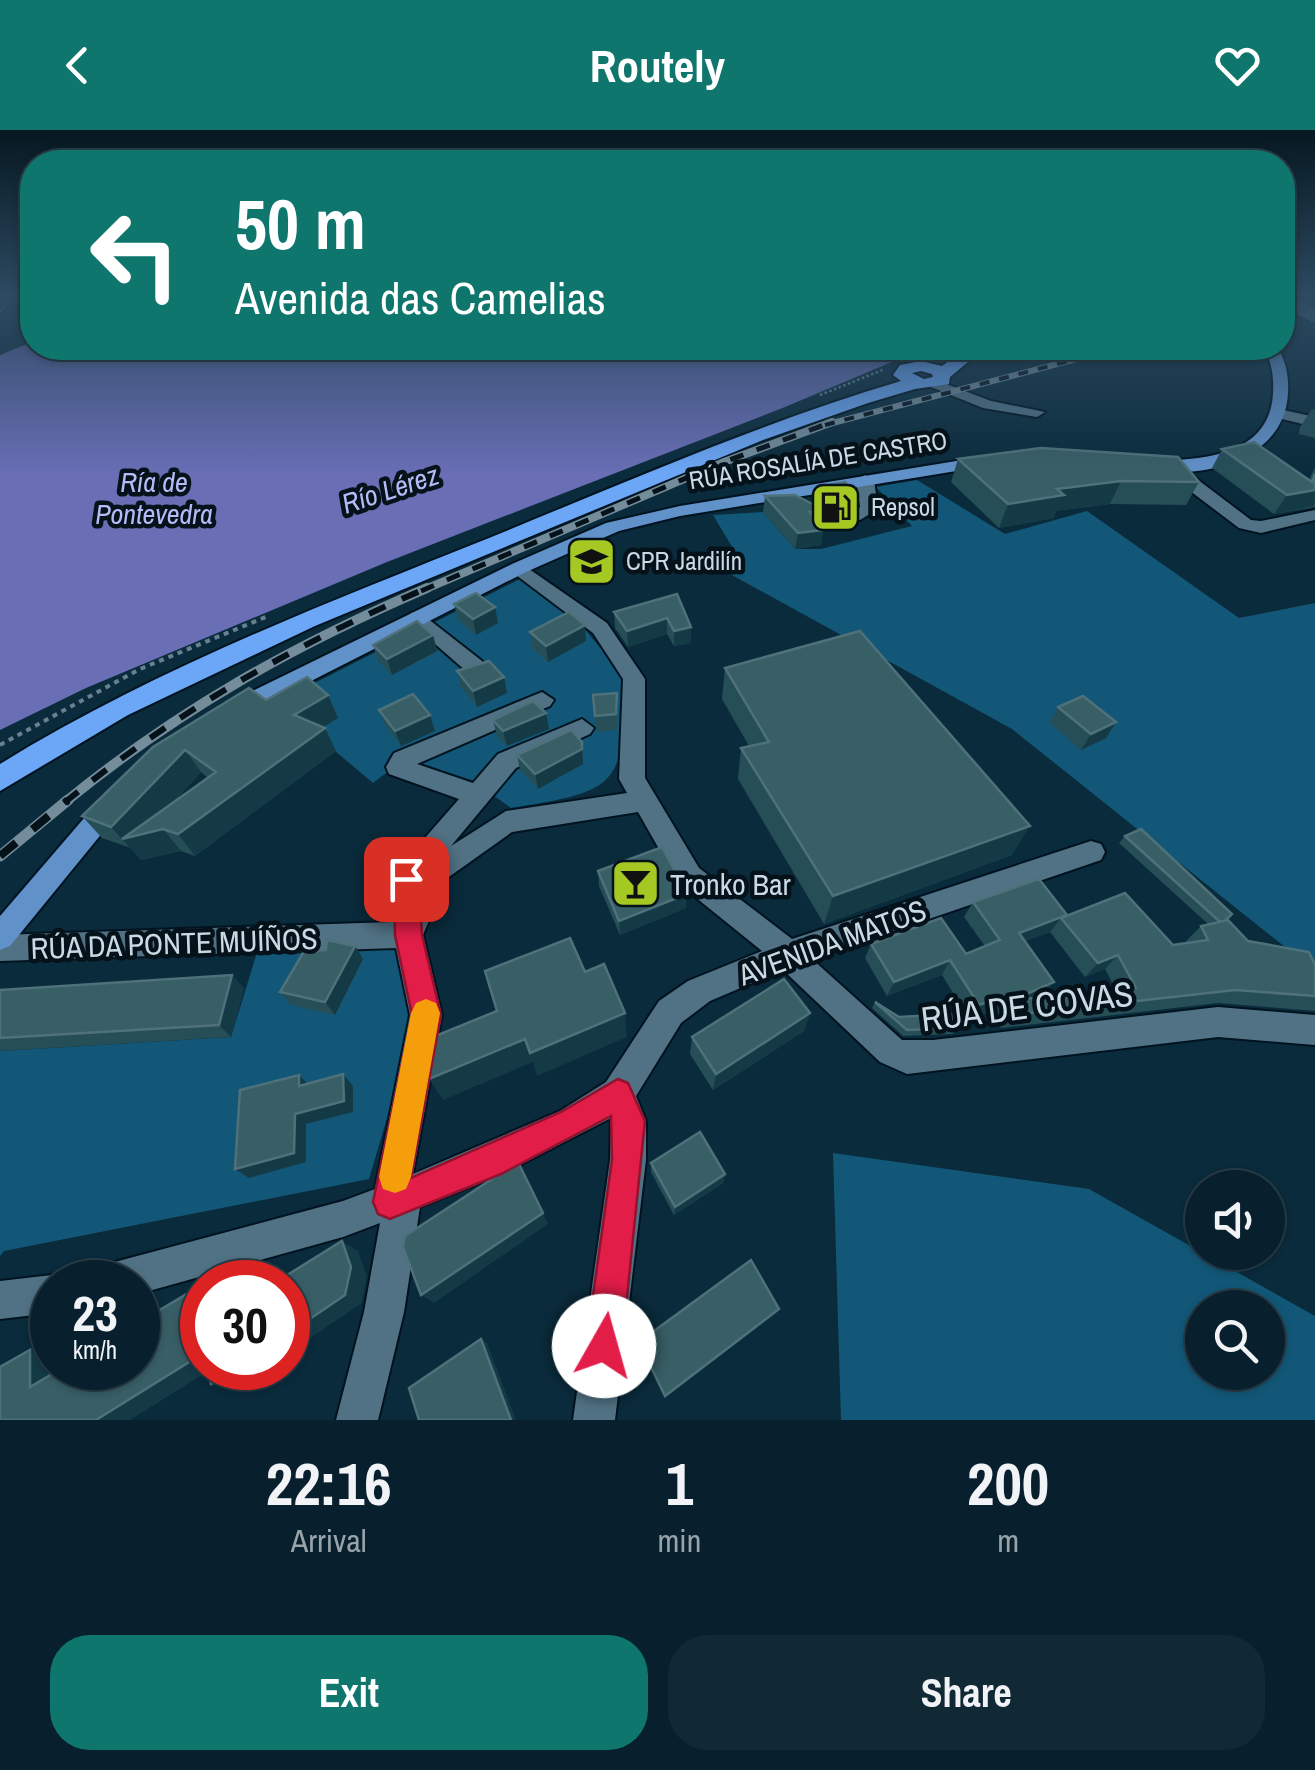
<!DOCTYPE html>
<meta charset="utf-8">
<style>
body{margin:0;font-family:"Archivo Narrow",sans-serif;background:#112835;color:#f1f3f6;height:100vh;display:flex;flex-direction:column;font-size:38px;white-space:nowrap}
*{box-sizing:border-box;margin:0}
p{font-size:32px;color:#98a3aa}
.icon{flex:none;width:55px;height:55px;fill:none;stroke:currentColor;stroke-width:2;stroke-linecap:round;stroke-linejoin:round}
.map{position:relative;height:1290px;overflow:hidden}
.side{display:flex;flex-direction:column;background:#08202d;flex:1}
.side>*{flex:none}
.guide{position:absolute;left:20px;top:20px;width:1275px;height:210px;border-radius:40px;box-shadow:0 2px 8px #0004,0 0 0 2px #293e49;background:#0f766e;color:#fff;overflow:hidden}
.controls{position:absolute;left:1185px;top:1040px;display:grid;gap:20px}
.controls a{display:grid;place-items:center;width:100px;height:100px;border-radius:50%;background:#08202d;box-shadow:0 2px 8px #0004,0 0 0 2px #293e49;font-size:50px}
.speed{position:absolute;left:30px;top:1130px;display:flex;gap:20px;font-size:50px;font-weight:700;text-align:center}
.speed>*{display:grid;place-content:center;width:130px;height:130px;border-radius:50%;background:#08202d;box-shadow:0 2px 8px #0004,0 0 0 2px #293e49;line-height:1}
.speed small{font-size:25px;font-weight:400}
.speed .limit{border:15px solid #d22;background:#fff;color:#111}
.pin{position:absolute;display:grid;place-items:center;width:85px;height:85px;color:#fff;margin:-42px;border-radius:20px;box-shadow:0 5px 15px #0006}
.me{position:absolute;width:110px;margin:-55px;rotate:7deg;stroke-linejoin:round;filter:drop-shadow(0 0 8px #0008)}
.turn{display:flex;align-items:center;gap:35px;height:210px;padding:0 50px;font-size:45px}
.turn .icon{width:130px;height:130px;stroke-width:2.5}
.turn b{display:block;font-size:70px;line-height:85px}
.eta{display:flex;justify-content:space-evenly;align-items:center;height:170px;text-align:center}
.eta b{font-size:60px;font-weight:700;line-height:70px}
.primary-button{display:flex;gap:20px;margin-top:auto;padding:20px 50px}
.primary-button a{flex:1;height:115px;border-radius:40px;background:#0f766e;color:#fff;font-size:40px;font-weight:700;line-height:115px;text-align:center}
.primary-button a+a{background:#112835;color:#f1f3f6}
header{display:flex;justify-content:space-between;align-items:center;height:130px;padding:0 50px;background:#0f766e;color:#fff;font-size:45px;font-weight:700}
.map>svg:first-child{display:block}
.green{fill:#125777;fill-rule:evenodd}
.water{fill:#696eb5}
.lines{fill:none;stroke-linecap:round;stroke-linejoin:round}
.minor-casing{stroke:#00131f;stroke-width:4}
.major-casing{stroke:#00131f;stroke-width:4}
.highway-casing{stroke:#00131f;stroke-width:4}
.path-far1{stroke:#68818f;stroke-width:2.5;stroke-dasharray:2.5 2.5;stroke-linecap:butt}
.path{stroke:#68818f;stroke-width:4;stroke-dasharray:5 5;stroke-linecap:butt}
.minor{fill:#517285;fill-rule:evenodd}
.major{fill:#6191c9;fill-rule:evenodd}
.highway{fill:#6ca6f7;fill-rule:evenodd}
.rail-far3-casing{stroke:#758d9b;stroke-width:6}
.rail-far2-casing{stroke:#758d9b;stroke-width:8}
.rail-far1-casing{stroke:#758d9b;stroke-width:10}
.rail-casing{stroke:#758d9b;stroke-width:11}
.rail-far3{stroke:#06121a;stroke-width:4;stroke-dasharray:10;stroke-linecap:butt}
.rail-far2{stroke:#06121a;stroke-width:5;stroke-dasharray:14;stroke-linecap:butt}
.rail-far1{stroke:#06121a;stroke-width:6;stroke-dasharray:18;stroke-linecap:butt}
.rail{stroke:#06121a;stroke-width:8;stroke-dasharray:21;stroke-linecap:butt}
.minor-bridge-casing{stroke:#00131f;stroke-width:16;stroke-linecap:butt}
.minor-bridge{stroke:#517285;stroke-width:14}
.wall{fill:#264e57;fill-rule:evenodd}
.shaded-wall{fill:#143a46}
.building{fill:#385e66;stroke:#4e717a;stroke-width:2.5}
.route{fill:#e11d48;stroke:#92132f;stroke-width:2.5}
.slow{fill:#f59e0b}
.labels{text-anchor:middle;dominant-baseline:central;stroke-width:9;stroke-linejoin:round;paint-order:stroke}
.far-street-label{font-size:25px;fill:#c9dae5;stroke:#06121a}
.far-poi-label{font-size:25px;fill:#c9dae5;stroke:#06121a;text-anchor:start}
.far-water-label{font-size:28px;font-style:italic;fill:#b5bbf6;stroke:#06121a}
.poi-label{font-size:30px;fill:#c9dae5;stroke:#06121a;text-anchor:start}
.street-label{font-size:30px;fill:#c9dae5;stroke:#06121a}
.near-street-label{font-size:35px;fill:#c9dae5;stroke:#06121a}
</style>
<header><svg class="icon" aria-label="back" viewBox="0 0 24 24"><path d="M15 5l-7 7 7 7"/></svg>Routely<svg class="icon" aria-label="heart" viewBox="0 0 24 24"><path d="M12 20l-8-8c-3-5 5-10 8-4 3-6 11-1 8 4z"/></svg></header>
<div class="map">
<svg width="1315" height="1290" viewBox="0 0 1315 1290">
<rect width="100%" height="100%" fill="#0a2b3c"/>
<g class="green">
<path d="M917,350L1005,404L1087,381L1239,488L1315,473V841L1012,599L730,444L743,435L713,385L763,382L795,419H821L912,396L876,357Z"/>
<path d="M524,447L574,486L626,549C624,658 617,661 511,678L490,663L510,637L591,597L589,592L504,629L477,660L403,630L373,653L277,572Z"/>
<path d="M403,811L417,887L369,1049L4,1121L0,1126V921L231,907L259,816Z"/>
<path d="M833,1023L1089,1059L1315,1186V1290H841ZM1202,1178H1268V1242H1202Z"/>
</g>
<path class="water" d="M32,212V218H925L785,277L387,432L86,558L0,600V225Z"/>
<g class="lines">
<defs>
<g id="minor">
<path d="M936,250L991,271L1045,282L1037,287L983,278L931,257L929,254Z"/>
<path d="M1279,279L1315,287V297L1274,287V281Z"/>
<path d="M1165,334H1177L1251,390L1261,391L1315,380V390L1261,403L1239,398L1165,342Z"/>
<path d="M865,345L874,350L878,379L860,390H848V382L860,377L856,350Z"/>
<path d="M795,368L841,385L844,389L835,394L816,391L789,377V369Z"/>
<path d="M519,432L607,493L645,549V648L699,738L792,809L1091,711L1101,714L1105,722L1101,730L812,829L902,910H933L1218,877L1315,885V915L1218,907L907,944L880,932L783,840L710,871L681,893L636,966L646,991V1030L615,1290H573L610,1030L611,988L502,1044L420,1077L404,1182L378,1290H336L364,1182L380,1093L343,1107L138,1164V1152H92L97,1138L111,1133L343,1071L375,1059L410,885L396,818L0,831V805L393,792L392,749L396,741L459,669L389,644L386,637L394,623L542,562L554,570L550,576L417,634L473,653L498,624L582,589L594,598L590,604L516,638L451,716L506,681L627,663L619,649L623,549L593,503L512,442V434ZM638,682L679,754L762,821L688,851L659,871L606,952L560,981L413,1044L442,885L423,805L446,749L512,702Z"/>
<path d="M418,481L482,531L485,536L482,541H466L411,493L408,488L411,483Z"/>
<path d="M52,1145L67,1152H52V1183L0,1189V1151Z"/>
</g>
<g id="major">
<path d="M1264,218H1278C1286,232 1289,246 1288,263C1285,331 1201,350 1145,340V332L1151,331C1201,330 1269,327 1273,264C1274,247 1272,233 1264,218Z"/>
<path d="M987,326L995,331L993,335L680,386L619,401L526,442L238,588H222L218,582L222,576L512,434L606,393L680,376Z"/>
<path d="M112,663L121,666L125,673L121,680L10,816L0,820V786L103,666Z"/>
</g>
<path id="highway" d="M967,218H985L950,247L949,254L915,259L868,273L763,310L315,496L128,585L0,661V634C154,539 322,475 489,408C626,352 760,293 901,251L893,245L900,235L921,231L942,236ZM921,241L932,244L933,247L924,249L912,243Z"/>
</defs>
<use href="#minor" class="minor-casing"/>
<use href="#major" class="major-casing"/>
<use href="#highway" class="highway-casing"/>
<g class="path-far1">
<path d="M0,182L9,171"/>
<path d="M820,265L885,239"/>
</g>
<path class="path" d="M0,615L140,539L268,486"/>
<use href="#minor" class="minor"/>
<use href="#major" class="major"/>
<use href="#highway" class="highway"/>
<defs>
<g id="rail-far3">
<path d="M1282,184L1315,182"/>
<path d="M825,295L1118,218"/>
</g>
<path id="rail-far2" d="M421,461L724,332L832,292"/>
<path id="rail-far1" d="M64,673C178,580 292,516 427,458"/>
<path id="rail" d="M0,726L68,670"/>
</defs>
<use href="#rail-far3" class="rail-far3-casing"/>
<use href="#rail-far2" class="rail-far2-casing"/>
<use href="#rail-far1" class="rail-far1-casing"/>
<use href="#rail" class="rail-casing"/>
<use href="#rail-far3" class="rail-far3"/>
<use href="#rail-far2" class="rail-far2"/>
<use href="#rail-far1" class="rail-far1"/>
<use href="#rail" class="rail"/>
<defs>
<path id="minor-bridge" d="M1292,174L1314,185"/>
</defs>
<use href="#minor-bridge" class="minor-bridge-casing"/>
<use href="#minor-bridge" class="minor-bridge"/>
</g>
<g class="wall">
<path d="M1312,279L1315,280V308L1299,304L1300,297Z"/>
<path d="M1222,319L1309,350L1315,337V377L1274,384L1212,338Z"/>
<path d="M958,329L1199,352L1186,375L1110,374L1056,381L1054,388L999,398L951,352Z"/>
<path d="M845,352L848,378L844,385L820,372L823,356Z"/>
<path d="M765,366L822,395L823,400L821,415L795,419L763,382Z"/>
<path d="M677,464L691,497V513L674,516L667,504L628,517L615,498L614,482Z"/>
<path d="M454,474L495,477L498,493L476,505L458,490Z"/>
<path d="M530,502L586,511L548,532L532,518Z"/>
<path d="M433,505L437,521L392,545L378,531L373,515Z"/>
<path d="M725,538L1012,725L824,794L738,649L741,618L749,616L722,569Z"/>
<path d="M457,541L504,547L507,563L477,577L461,557Z"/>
<path d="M617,563V600L597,602L593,565Z"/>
<path d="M328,565L338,588L323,597L336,621L195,726L181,721L141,730L131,718L102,708L82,686L266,570ZM201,642L208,648L172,674Z"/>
<path d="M1058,577L1116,592L1106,608L1081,620L1050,593Z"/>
<path d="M379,580L435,601L401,616L385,595Z"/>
<path d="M546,583L549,599L507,616L497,606L493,590Z"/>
<path d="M517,625L583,627V634L538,659L520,640Z"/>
<path d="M1125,706L1248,811L1315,835V881L1218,873L1001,898L994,880L969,889L942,845L887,866L865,828L871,814L966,824L985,816L964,787L973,772L1067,785L1173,815L1187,813L1186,811L1201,796L1208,794L1119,713ZM1050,802L1085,847L1105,839L1116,860L1039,868L1042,866L1054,852L1025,811Z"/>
<path d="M598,741L686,778L620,805L599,756Z"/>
<path d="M355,816L363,829L335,885L291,875L280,862Z"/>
<path d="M244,858L231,907L0,921V860Z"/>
<path d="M875,872L899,887L958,898L953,904L903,906L872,878Z"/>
<path d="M810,883L804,901L713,960L690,924L692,907Z"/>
<path d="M651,1033L725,1044L723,1053L674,1085L651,1042Z"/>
</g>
<g class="shaded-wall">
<path d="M1121,351L1110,374L1056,381L1054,388L999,398L1008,374L1057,359Z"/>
<path d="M1315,360L1314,376L1274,384L1287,365Z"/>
<path d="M852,362L848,378L844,385L847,369Z"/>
<path d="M824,380L822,395L808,398L810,382Z"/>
<path d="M823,400L821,415L795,419L798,403Z"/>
<path d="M495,477L498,493L476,505L473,489Z"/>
<path d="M667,488V504L628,517L627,501Z"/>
<path d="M585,495L586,511L548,532L546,516Z"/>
<path d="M691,497V513L674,516V501Z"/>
<path d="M433,505L437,521L392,545L387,529Z"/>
<path d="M504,547L507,563L477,577L473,561Z"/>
<path d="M328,565L338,588L305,608L294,585Z"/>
<path d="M546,583L549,599L507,616L503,601Z"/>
<path d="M430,585L435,601L401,616L395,601Z"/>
<path d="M1116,592L1106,608L1081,620L1091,604Z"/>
<path d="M325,598L336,621L195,726L178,704Z"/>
<path d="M582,612L583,634L538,659L535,644Z"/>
<path d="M185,620L201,642L144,703L163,699L181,721L141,730L111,697Z"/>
<path d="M1030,696L1012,725L824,794L833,766Z"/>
<path d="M687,764L686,778L620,805L619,791Z"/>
<path d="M1061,788L1050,802L1008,818L1019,803Z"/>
<path d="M355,816L363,829L335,885L325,872Z"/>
<path d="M1118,825L1105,839L1085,847L1098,833Z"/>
<path d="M950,830L942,845L887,866L894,852Z"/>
<path d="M232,845L244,858L231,907L219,895Z"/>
<path d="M1054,852L1042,866L1010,880L1013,870Z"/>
<path d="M1004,866L994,880L969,889L979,875Z"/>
<path d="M625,883L627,907L537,946L533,932L443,970L429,949L525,909Z"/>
<path d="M810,883L804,901L713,960L716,944Z"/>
<path d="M343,944L353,956V982L306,994V1032L249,1048L235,1039L295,984Z"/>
<path d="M299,945L310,956H299Z"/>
<path d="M725,1044L723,1053L674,1085L675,1077Z"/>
<path d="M543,1083L548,1094L434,1173L421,1165Z"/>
<path d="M342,1111L358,1121L367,1146L362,1173L288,1223V1204Z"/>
<path d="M190,1162L202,1166V1203L199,1202Z"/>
<path d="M779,1179L775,1184L665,1268V1266Z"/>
<path d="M481,1209L487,1213L516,1290H511Z"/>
<path d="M30,1220L52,1224V1238H64L30,1257Z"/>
<path d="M202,1224V1238H213L130,1290H96Z"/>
<path d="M236,1238H266L236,1258L211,1254Z"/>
</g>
<g class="building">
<path d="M1254,312L1312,352L1315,344V360L1287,365L1222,319Z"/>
<path d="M1041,318L1178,327L1199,352L1121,351L1057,359L1064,365L1008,374L958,329Z"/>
<path d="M845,352L852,362L847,369L823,356Z"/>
<path d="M795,365L824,380L810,382L823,400L798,403L765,366Z"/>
<path d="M476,463L495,477L473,489L454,474Z"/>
<path d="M677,464L691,497L674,501L667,488L627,501L614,482Z"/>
<path d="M569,482L585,495L546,516L530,502Z"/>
<path d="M417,491L433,505L387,529L373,515Z"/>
<path d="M860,501L1030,696L833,766L741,618L769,612L725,538Z"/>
<path d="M489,531L504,547L473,561L457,541Z"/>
<path d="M307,547L328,565L294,585L325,598L178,704L163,699L122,709L216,642L185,620L111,697L82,686L153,617L249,558L266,570Z"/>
<path d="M617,563L616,584L595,586L593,565Z"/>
<path d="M413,564L430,585L395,601L379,580Z"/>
<path d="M1083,566L1116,592L1091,604L1058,577Z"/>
<path d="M533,571L546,583L503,601L493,590Z"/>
<path d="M571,600L582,612V619L535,644L517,625Z"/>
<path d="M1141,699L1232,784L1225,791L1220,792L1125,706Z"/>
<path d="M662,717L687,764L619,791L598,741Z"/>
<path d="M1039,749L1067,785L1019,803L1054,852L1013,870L1136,858L1118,825L1098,833L1061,788L1125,763L1173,815L1208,810L1201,796L1228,790L1248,811L1309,822L1315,835V866L1235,860L1011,885L1004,866L979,875L950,830L894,852L871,814L941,788L966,824L1000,810L973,772Z"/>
<path d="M570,808L585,842L604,834L625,883L530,923L525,909L429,949L423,911L497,881L485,841Z"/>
<path d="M327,810L355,816L325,872L280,862L303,823L326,820Z"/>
<path d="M232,845L219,895L0,908V860Z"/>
<path d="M784,849L810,883L716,944L692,907Z"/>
<path d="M875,872L899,887L952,884L958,898L907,900Z"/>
<path d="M343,944L344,971L295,984L294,1023L235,1039L240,960L299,945V956Z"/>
<path d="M700,1002L725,1044L675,1077L651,1033Z"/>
<path d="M518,1032L543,1083L421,1165L403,1117L405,1106Z"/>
<path d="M342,1111L351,1137L345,1165L288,1204V1152H276Z"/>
<path d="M751,1130L779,1179L665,1266L639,1212Z"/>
<path d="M190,1162L199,1202L202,1200V1224L96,1290H0V1237L30,1220V1257L62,1238H138V1193Z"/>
<path d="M481,1209L511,1290H419L409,1258Z"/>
<path d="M207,1238H236L211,1254Z"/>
</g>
<linearGradient id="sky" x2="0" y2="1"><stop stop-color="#061821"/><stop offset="0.48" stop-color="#2d4a61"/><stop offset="1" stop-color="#2d4a61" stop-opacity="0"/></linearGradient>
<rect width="1315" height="344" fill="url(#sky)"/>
<path class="route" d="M406,738L415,741L419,749L422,805L441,885L411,1048L561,982L618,949L628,953L645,991L622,1216L617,1229L604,1234L591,1229L586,1216L612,1030L611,986L501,1044L390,1089L378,1084L373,1072L412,885L395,805L394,749L398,741Z"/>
<path class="slow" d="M426,869L436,873L440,883L411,1047L406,1059L395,1063L383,1059L379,1047L411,883L416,873Z"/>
<defs>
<symbol id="fuel-square" viewBox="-11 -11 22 22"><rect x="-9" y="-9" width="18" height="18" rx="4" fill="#a5c823" stroke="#06121a"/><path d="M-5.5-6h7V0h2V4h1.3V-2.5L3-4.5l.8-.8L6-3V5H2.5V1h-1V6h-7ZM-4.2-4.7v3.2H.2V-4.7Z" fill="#111"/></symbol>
<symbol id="school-square" viewBox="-11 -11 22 22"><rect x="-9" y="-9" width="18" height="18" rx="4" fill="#a5c823" stroke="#06121a"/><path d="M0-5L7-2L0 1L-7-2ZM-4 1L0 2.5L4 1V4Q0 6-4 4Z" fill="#111"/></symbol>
<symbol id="bar-square" viewBox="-11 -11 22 22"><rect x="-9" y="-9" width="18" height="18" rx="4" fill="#a5c823" stroke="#06121a"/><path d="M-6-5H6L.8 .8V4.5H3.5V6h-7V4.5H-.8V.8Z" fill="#111"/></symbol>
</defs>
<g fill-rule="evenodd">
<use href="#fuel-square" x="808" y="350" width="55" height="55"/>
<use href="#school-square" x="564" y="404" width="55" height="55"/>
<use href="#bar-square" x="608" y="726" width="55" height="55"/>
</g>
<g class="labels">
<g class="far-street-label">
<text transform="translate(818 330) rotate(-9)">RÚA ROSALÍA DE CASTRO</text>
</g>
<g class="far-poi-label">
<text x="871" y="377">Repsol</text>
<text x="626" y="431">CPR Jardilín</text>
</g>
<g class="far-water-label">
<text x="154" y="352">Ría de<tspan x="154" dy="32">Pontevedra</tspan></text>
<text transform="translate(390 359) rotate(-18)">Río Lérez</text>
</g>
<g class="poi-label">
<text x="670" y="754">Tronko Bar</text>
</g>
<g class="street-label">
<text transform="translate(832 812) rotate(-20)">AVENIDA MATOS</text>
<text transform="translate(174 813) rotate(-2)">RÚA DA PONTE MUÍÑOS</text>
</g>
<g class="near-street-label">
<text transform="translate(1027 876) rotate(-7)">RÚA DE COVAS</text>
</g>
</g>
</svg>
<div class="controls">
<a><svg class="icon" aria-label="sound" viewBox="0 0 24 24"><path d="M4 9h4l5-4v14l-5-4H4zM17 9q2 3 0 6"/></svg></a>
<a><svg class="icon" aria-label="search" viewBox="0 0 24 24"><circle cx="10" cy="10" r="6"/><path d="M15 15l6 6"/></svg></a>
</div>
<div class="speed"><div>23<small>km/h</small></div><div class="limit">30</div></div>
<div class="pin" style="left:406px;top:749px;background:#d93025"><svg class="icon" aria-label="arrive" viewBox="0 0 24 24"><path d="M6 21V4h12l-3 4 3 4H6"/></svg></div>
<svg class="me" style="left:604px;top:1216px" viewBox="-20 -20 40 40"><circle r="19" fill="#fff"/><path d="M0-13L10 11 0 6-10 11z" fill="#e11d48"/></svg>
<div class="guide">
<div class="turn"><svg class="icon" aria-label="left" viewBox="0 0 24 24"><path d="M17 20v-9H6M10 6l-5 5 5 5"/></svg><div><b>50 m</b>Avenida das Camelias</div></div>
</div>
</div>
<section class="side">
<div class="eta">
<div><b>22:16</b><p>Arrival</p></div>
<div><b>1</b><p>min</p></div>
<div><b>200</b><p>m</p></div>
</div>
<div class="primary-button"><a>Exit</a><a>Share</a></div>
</section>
